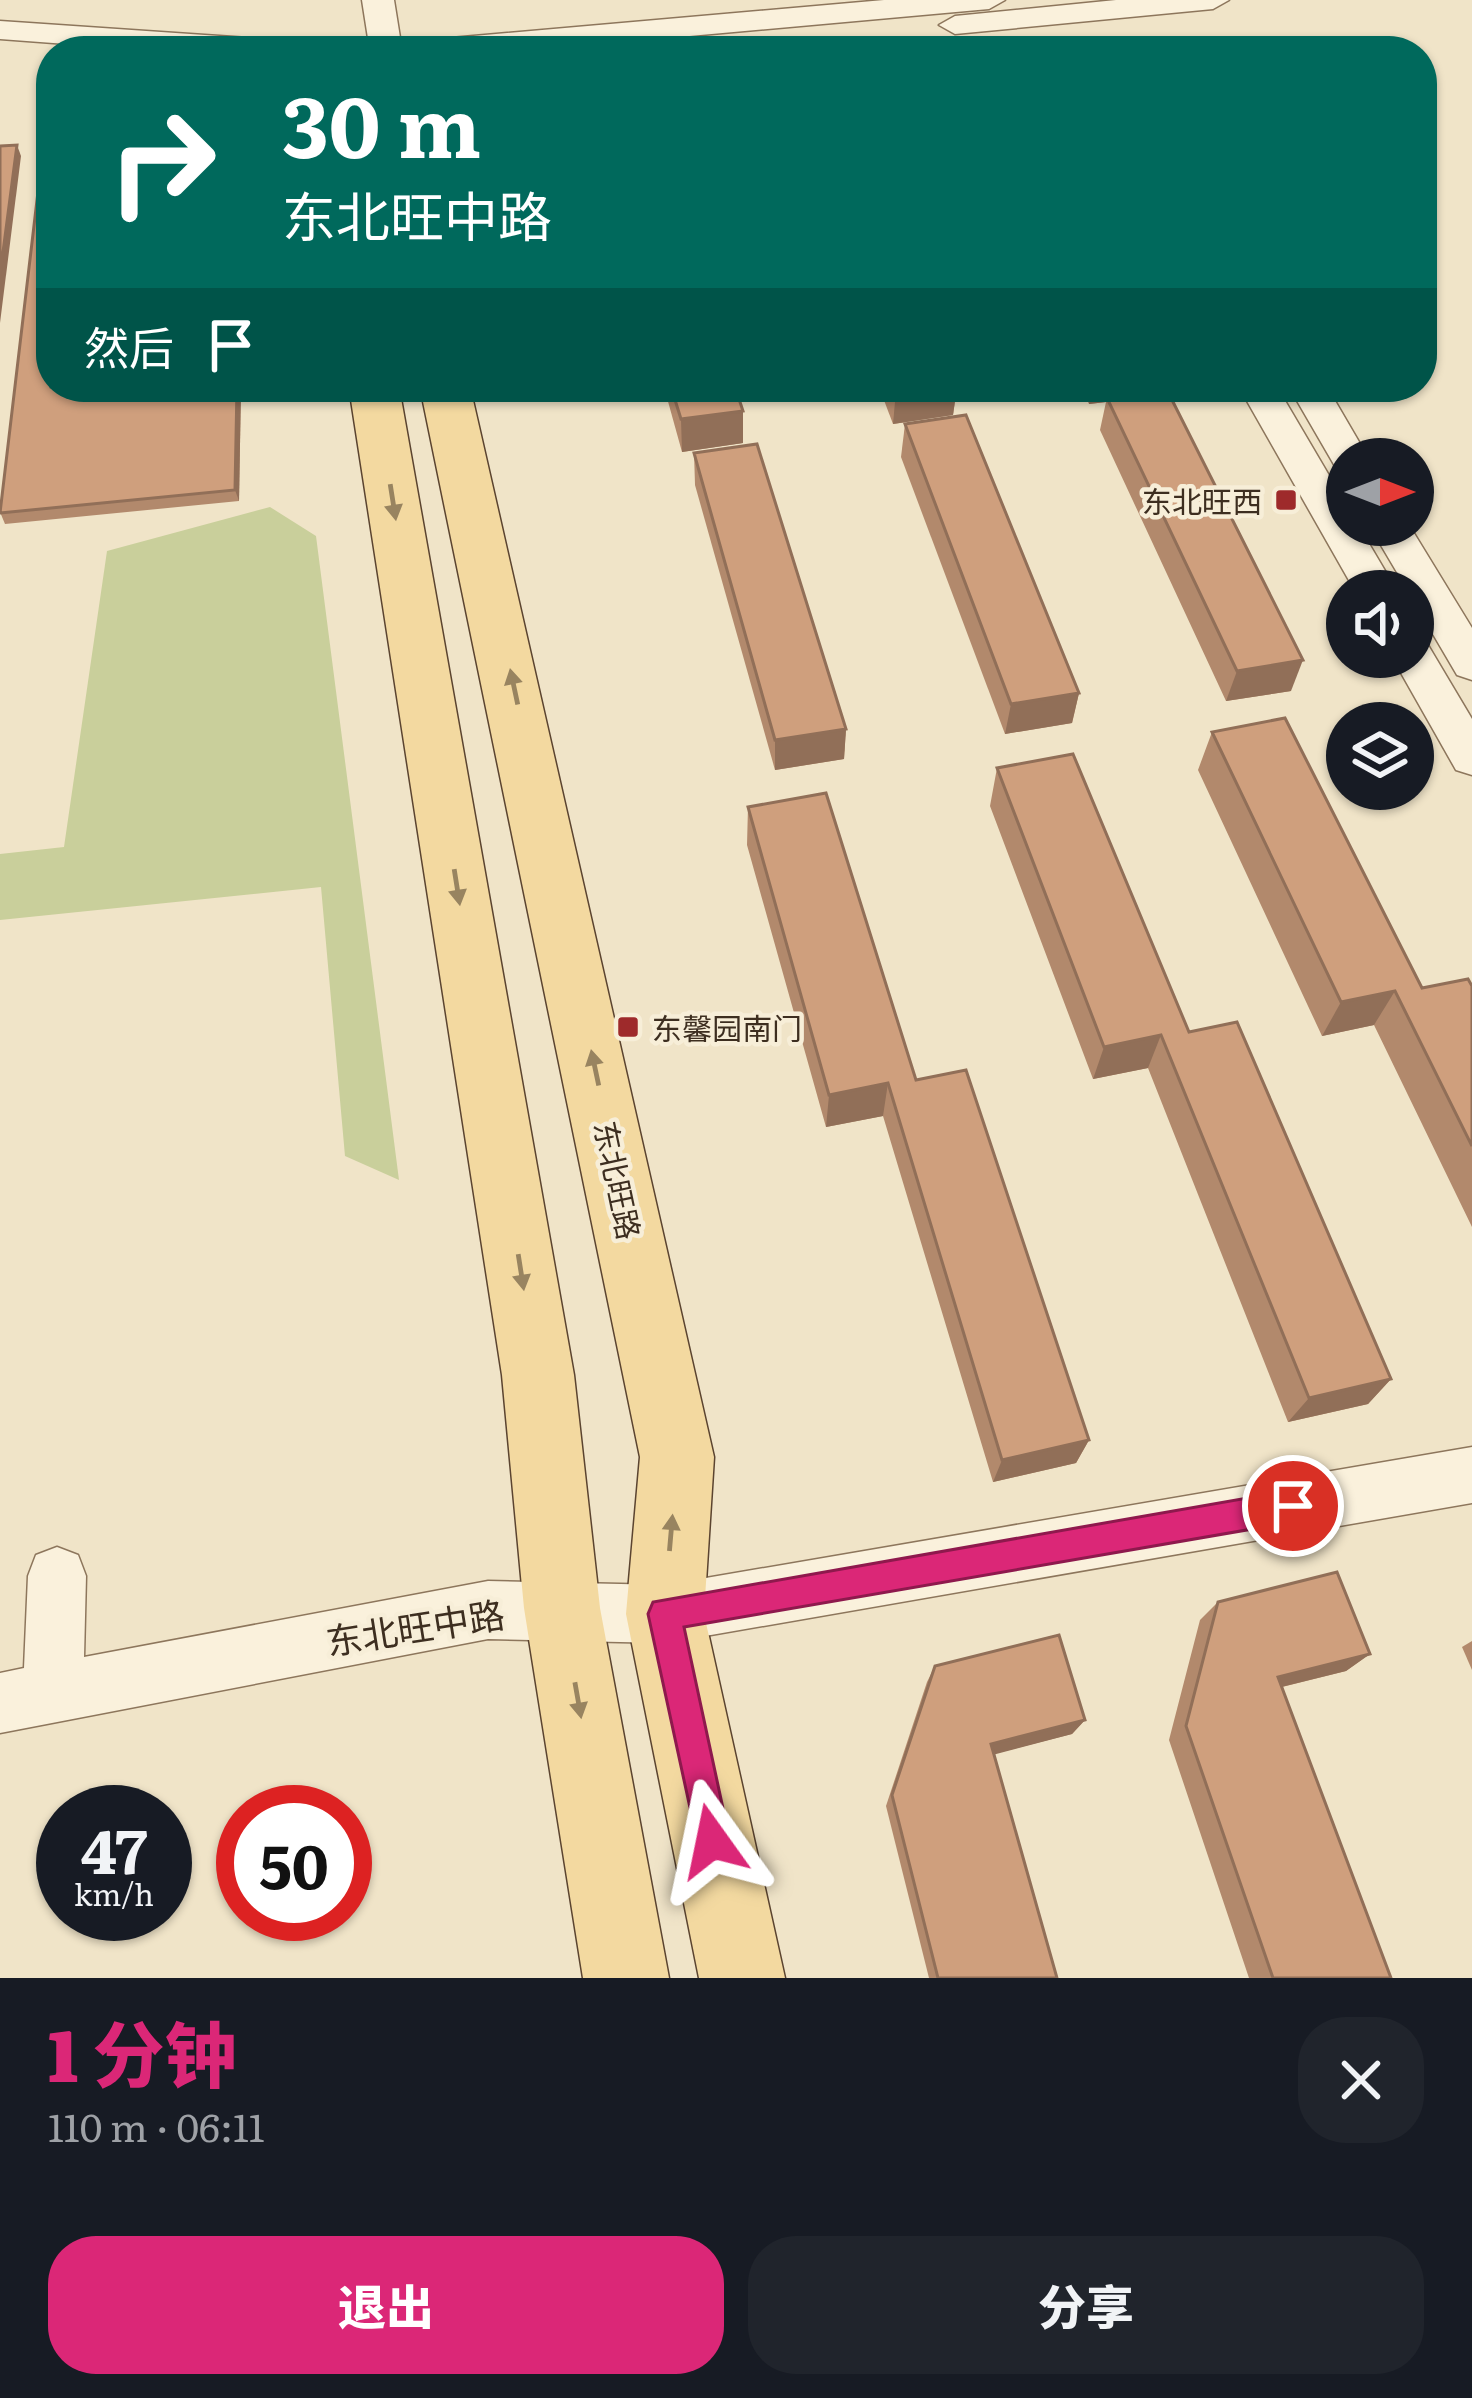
<!DOCTYPE html>
<html lang="zh">
<meta charset="utf-8">
<style>
body{margin:0;font-family:Literata,"Noto Sans SC",serif;background:#20242c;color:#f1f3f6;height:100vh;display:flex;flex-direction:column;font-size:45px;white-space:nowrap}
*{box-sizing:border-box;margin:0}
p{font-size:39px;color:#9ea1a6}
.icon{flex:none;width:66px;height:66px;fill:none;stroke:currentColor;stroke-width:2;stroke-linecap:round;stroke-linejoin:round}
.map{position:relative;height:1978px;overflow:hidden}
.drawer{display:flex;flex-direction:column;background:#171b24;flex:1}
.drawer>*{flex:none}
.banner{position:absolute;left:36px;top:36px;width:1401px;height:366px;border-radius:48px;box-shadow:0 3px 9px #0004;background:#00695c;color:#fff;overflow:hidden}
.needle{width:78px;rotate:90deg}
.fabs{position:absolute;left:1326px;top:438px;display:grid;gap:24px}
.fabs a{display:grid;place-items:center;width:108px;height:108px;border-radius:50%;background:#171b24;box-shadow:0 3px 9px #0004;font-size:60px}
.speed{position:absolute;left:36px;top:1785px;display:flex;gap:24px;font-size:60px;font-weight:700;text-align:center}
.speed>*{display:grid;place-content:center;width:156px;height:156px;border-radius:50%;background:#171b24;box-shadow:0 3px 9px #0004;line-height:1}
.speed small{font-size:30px;font-weight:400}
.speed .limit{border:18px solid #d22;background:#fff;color:#111}
.pin{position:absolute;display:grid;place-items:center;width:102px;height:102px;color:#fff;margin:-51px;border:6px solid #fff;border-radius:50%;box-shadow:0 3px 12px #0007}
.me{position:absolute;width:132px;margin:-66px;rotate:348deg;stroke-linejoin:round;filter:drop-shadow(0 0 9px #0008)}
.turn{display:flex;align-items:center;gap:42px;height:252px;padding:0 48px;font-size:54px}
.turn .icon{width:156px;height:156px;stroke-width:2.5}
.turn b{display:block;font-size:84px;line-height:102px}
.then{display:flex;align-items:center;height:114px;padding:0 48px;background:#0003;gap:24px;font-size:45px}
.round{display:grid;place-items:center;flex:none;width:126px;height:126px;border-radius:48px;background:#20242c}
.head{display:flex;align-items:center;justify-content:space-between;height:204px;padding:0 48px}
h1{font-size:72px;font-weight:800;line-height:90px;color:#db2777}
.cta{display:flex;gap:24px;margin-top:auto;padding:24px 48px}
.cta a{flex:1;height:138px;border-radius:48px;background:#db2777;color:#fff;font-size:48px;font-weight:800;line-height:138px;text-align:center}
.cta a+a{background:#20242c;color:#f1f3f6}
.map>svg:first-child{display:block}
.green{fill:#c9cf9b}
.lines{fill:none;stroke-linecap:round;stroke-linejoin:round}
.minor-casing{stroke:#8d765c;stroke-width:3}
.major-casing{stroke:#5b4430;stroke-width:3}
.minor{fill:#faf1dc;fill-rule:evenodd}
.major{fill:#f3d9a0;fill-rule:evenodd}
.wall{fill:#b2896c}
.shaded-wall{fill:#916f58}
.building{fill:#cf9f7d;stroke:#916f58;stroke-width:3}
.oneway{fill:#988460}
.route{fill:#db2777;stroke:#8e194d;stroke-width:3}
.poi-dot{fill:#9e2a2b;stroke:#f7eed8;stroke-width:4.5}
.labels{text-anchor:middle;dominant-baseline:central;stroke-width:9;stroke-linejoin:round;paint-order:stroke}
.poi-label{font-size:30px;fill:#3d2e20;stroke:#f7eed8;text-anchor:end}
.street-label{font-size:30px;fill:#3d2e20;stroke:#f7eed8}
.near-street-label{font-size:36px;fill:#3d2e20;stroke:#f7eed8}
</style>
<div class="map">
<svg width="1472" height="1978" viewBox="0 0 1472 1978">
<rect width="100%" height="100%" fill="#f0e4c8"/>
<path class="green" d="M270,507L316,536L399,1180L345,1156L321,887L0,920V854L64,847L107,551Z"/>
<g class="lines">
<defs>
<g id="minor">
<path d="M362,0H394L402,50L417,41L884,0H1005L989,9L524,51H370Z"/>
<path d="M1116,0H1229L1213,9L955,34L939,25L955,16Z"/>
<path d="M0,21L292,41L308,51H160L0,39Z"/>
<path d="M1239,387H1277L1347,506V525H1358L1397,591H1355Z"/>
<path d="M1289,387H1327L1369,459H1347V472L1336,468Z"/>
<path d="M1369,525H1409L1472,628V680L1457,675L1413,600V591H1408Z"/>
<path d="M1413,640L1428,645L1472,719V775L1456,770L1392,657H1413Z"/>
<path d="M1472,1447V1503L665,1643L488,1639L0,1733V1673L24,1668L28,1576L36,1555L57,1547L78,1555L86,1576L84,1657L488,1581L665,1585Z"/>
</g>
<g id="major">
<path d="M349,387H399L574,1375L600,1608L669,1978H583L524,1608L502,1375Z"/>
<path d="M420,387H470L714,1457L704,1614L785,1978H699L626,1614L640,1457Z"/>
</g>
</defs>
<use href="#minor" class="minor-casing"/>
<use href="#major" class="major-casing"/>
<use href="#minor" class="minor"/>
<use href="#major" class="major"/>
</g>
<g class="wall">
<path d="M51,387H241L239,501L5,524L0,512Z"/>
<path d="M664,387H735L743,411V443L682,452Z"/>
<path d="M879,387H957L953,415L893,424Z"/>
<path d="M1081,387H1149L1148,392L1291,691L1226,701L1100,430L1106,402L1089,404Z"/>
<path d="M905,424L1079,693L1072,723L1005,734L901,457Z"/>
<path d="M694,453L846,729L844,759L775,770L695,485Z"/>
<path d="M1212,732L1422,988L1472,986V1227L1374,1025L1322,1036L1198,770Z"/>
<path d="M997,768L1189,1032L1391,1379L1368,1404L1288,1422L1148,1068L1093,1079L990,806Z"/>
<path d="M748,807L916,1080L1089,1440L1076,1463L993,1482L883,1116L826,1127L747,845Z"/>
<path d="M1218,1602L1370,1654L1346,1671L1282,1687L1391,1978H1249L1169,1740L1200,1620Z"/>
<path d="M1472,1641V1670L1462,1647Z"/>
<path d="M935,1666L1085,1720L1072,1734L993,1754L1057,1978H929L886,1806L927,1682Z"/>
</g>
<g class="shaded-wall">
<path d="M17,145L21,156L0,323V275Z"/>
<path d="M237,387H241L239,501L235,490Z"/>
<path d="M926,387H957L953,415L893,424L896,391Z"/>
<path d="M1092,387H1149L1147,396L1107,398L1106,402L1089,404Z"/>
<path d="M743,411V443L682,452L681,419Z"/>
<path d="M1303,660L1291,691L1226,701L1237,671Z"/>
<path d="M1079,693L1072,723L1005,734L1011,704Z"/>
<path d="M846,729L844,759L775,770V740Z"/>
<path d="M1395,991L1374,1025L1322,1036L1341,1002Z"/>
<path d="M1161,1035L1148,1068L1093,1079L1104,1047Z"/>
<path d="M888,1083L883,1116L826,1127L829,1095Z"/>
<path d="M1391,1379L1368,1404L1288,1422L1309,1398Z"/>
<path d="M1089,1440L1076,1463L993,1482L1002,1460Z"/>
<path d="M1370,1654L1346,1671L1257,1693L1278,1677Z"/>
<path d="M1085,1720L1072,1734L981,1758L991,1744Z"/>
</g>
<g class="building">
<path d="M666,48V51H635Z"/>
<path d="M44,141H51V387H237L235,490L0,513Z"/>
<path d="M17,145L0,275V146Z"/>
<path d="M671,387H735L743,411L681,419Z"/>
<path d="M895,387H926L896,391Z"/>
<path d="M1167,390L1303,660L1237,671L1107,398Z"/>
<path d="M966,415L1079,693L1011,704L905,424Z"/>
<path d="M757,444L846,729L775,740L694,453Z"/>
<path d="M1285,718L1422,988L1468,979L1472,986V1146L1395,991L1341,1002L1212,732Z"/>
<path d="M1073,754L1189,1032L1237,1022L1391,1379L1309,1398L1161,1035L1104,1047L997,768Z"/>
<path d="M826,793L916,1080L966,1070L1089,1440L1002,1460L888,1083L829,1095L748,807Z"/>
<path d="M1337,1572L1370,1654L1278,1677L1391,1978H1273L1186,1726L1218,1602Z"/>
<path d="M1059,1635L1085,1720L991,1744L1057,1978H938L892,1795L935,1666Z"/>
</g>
<defs><path id="oneway-solid" d="M-6-.8H1V-3.2L6.5 0L1 3.2V.8H-6Z" transform="scale(3)"/></defs>
<g class="oneway">
<use href="#oneway-solid" transform="translate(393 502) rotate(81)"/>
<use href="#oneway-solid" transform="translate(514 687) rotate(-102)"/>
<use href="#oneway-solid" transform="translate(457 887) rotate(81)"/>
<use href="#oneway-solid" transform="translate(595 1068) rotate(-102)"/>
<use href="#oneway-solid" transform="translate(521 1272) rotate(81)"/>
<use href="#oneway-solid" transform="translate(671 1533) rotate(-85)"/>
<use href="#oneway-solid" transform="translate(578 1700) rotate(80)"/>
</g>
<path class="route" d="M1293,1490L1304,1495L1309,1506L1304,1517L1293,1522L684,1627L730,1841L725,1854L712,1859L700,1854L648,1614L653,1602Z"/>
<g class="poi-dot">
<rect x="1274" y="488" width="24" height="24" rx="6"/>
<rect x="616" y="1015" width="24" height="24" rx="6"/>
</g>
<g class="labels">
<g class="poi-label">
<text x="1262" y="500">东北旺西</text>
<text x="652" y="1027" text-anchor="start">东馨园南门</text>
</g>
<g class="street-label">
<text transform="translate(619 1180) rotate(78)">东北旺路</text>
</g>
<g class="near-street-label">
<text transform="translate(415 1626) rotate(-9)">东北旺中路</text>
</g>
</g>
</svg>
<div class="fabs">
<a><svg class="needle" viewBox="-14 -14 28 28"><path d="M0-13l5 13h-10z" fill="#e53935"/><path d="M0 13l5-13h-10z" fill="#9ea1a6"/></svg></a>
<a><svg class="icon" aria-label="sound" viewBox="0 0 24 24"><path d="M4 9h4l5-4v14l-5-4H4zM17 9q2 3 0 6"/></svg></a>
<a><svg class="icon" aria-label="layers" viewBox="0 0 24 24"><path d="M12 4l9 5-9 5-9-5zM3 14l9 5 9-5"/></svg></a>
</div>
<div class="speed"><div>47<small>km/h</small></div><div class="limit">50</div></div>
<div class="pin" style="left:1293px;top:1506px;background:#d93025"><svg class="icon" aria-label="arrive" viewBox="0 0 24 24"><path d="M6 21V4h12l-3 4 3 4H6"/></svg></div>
<svg class="me" style="left:712px;top:1841px" viewBox="-20 -20 40 40"><path d="M0-17L14 15 0 8-14 15z" fill="#db2777" stroke="#fff" stroke-width="4"/></svg>
<div class="banner">
<div class="turn"><svg class="icon" aria-label="right" viewBox="0 0 24 24"><path d="M7 20v-9h11M14 6l5 5-5 5"/></svg><div><b>30 m</b>东北旺中路</div></div>
<div class="then">然后<svg class="icon" aria-label="arrive" viewBox="0 0 24 24"><path d="M6 21V4h12l-3 4 3 4H6"/></svg></div>
</div>
</div>
<section class="drawer">
<div class="head"><div><h1>1 分钟</h1><p>110 m · 06:11</p></div><a class="round"><svg class="icon" aria-label="close" viewBox="0 0 24 24"><path d="M6 6l12 12M18 6L6 18"/></svg></a></div>
<div class="cta"><a>退出</a><a>分享</a></div>
</section>
